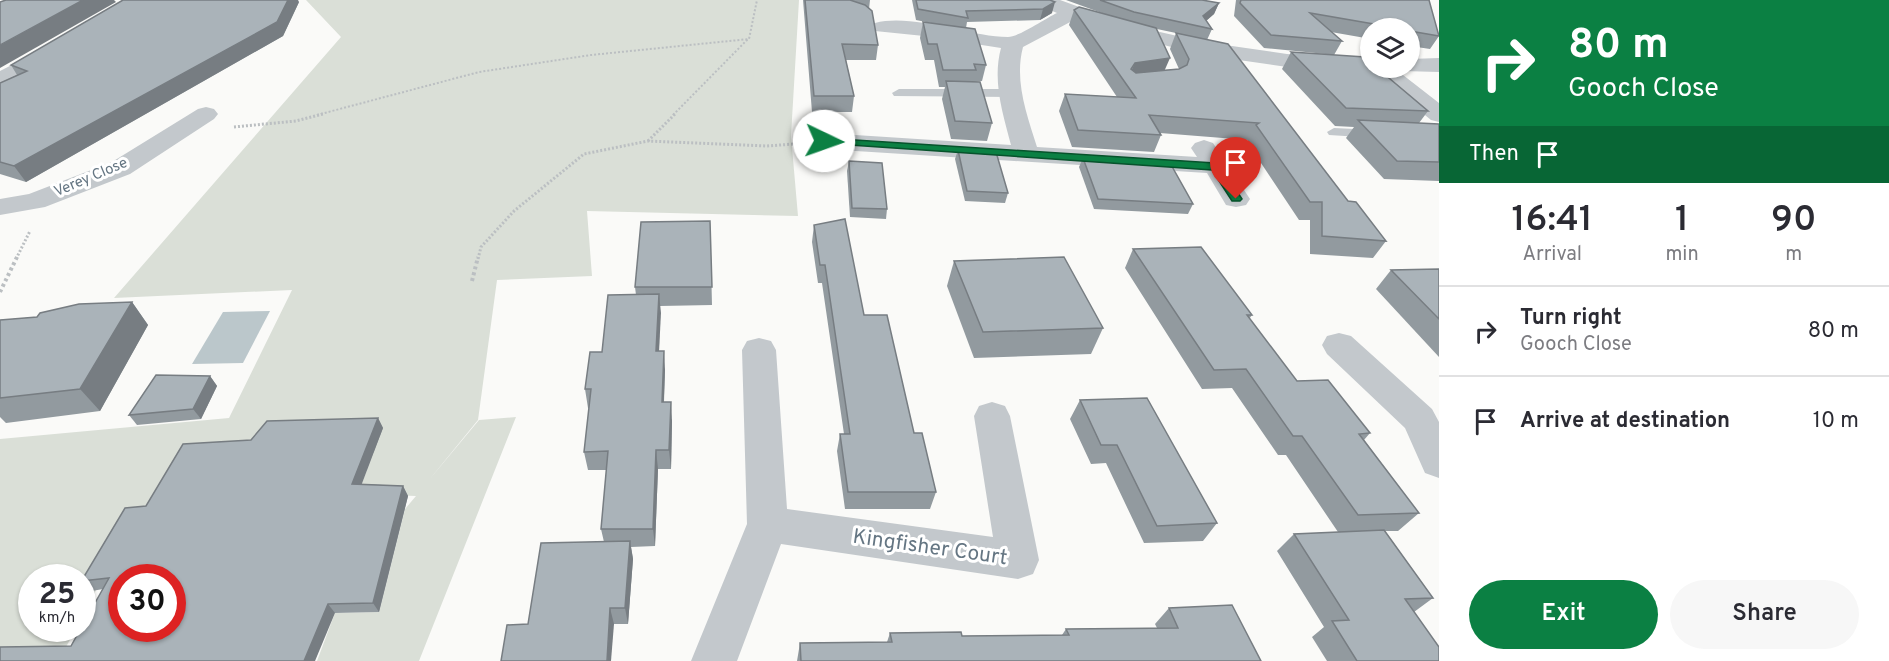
<!DOCTYPE html>
<style>
body{margin:0;font-family:Overpass,sans-serif;background:#f7f7f7;color:#2b2b33;height:100vh;display:flex;flex-direction:column;font-size:22px;white-space:nowrap}
*{box-sizing:border-box;margin:0}
p{font-size:20px;color:#7c7c81}
.icon{flex:none;width:33px;height:33px;fill:none;stroke:currentColor;stroke-width:2;stroke-linecap:round;stroke-linejoin:round}
.map{position:relative;flex:1;overflow:hidden}
.panel{display:flex;flex-direction:column;background:#fff;width:450px}
.panel>*{flex:none}
.hud{background:#0b8043;color:#fff;overflow:hidden}
.fabs{position:absolute;left:1360px;top:18px;display:grid;gap:12px}
.fabs a{display:grid;place-items:center;width:60px;height:60px;border-radius:50%;background:#fff;box-shadow:0 2px 4px #0004;font-size:30px}
.speed{position:absolute;left:18px;top:564px;display:flex;gap:12px;font-size:30px;font-weight:700;text-align:center}
.speed>*{display:grid;place-content:center;width:78px;height:78px;border-radius:50%;background:#fff;box-shadow:0 2px 4px #0004;line-height:1}
.speed small{font-size:15px;font-weight:400}
.speed .limit{border:9px solid #d22;background:#fff;color:#111}
.pin{position:absolute;display:grid;place-items:center;width:51px;height:51px;color:#fff;margin:-62px -26px;border-radius:50% 50% 50% 0;rotate:-45deg;box-shadow:0 0 6px #0007}
.pin .icon{rotate:45deg}
.me{position:absolute;width:66px;margin:-33px;rotate:93deg;stroke-linejoin:round;filter:drop-shadow(0 0 4px #0008)}
.turn{display:flex;align-items:center;gap:21px;height:126px;padding:0 30px;font-size:27px}
.turn .icon{width:78px;height:78px;stroke-width:2.5}
.turn b{display:block;font-size:42px;line-height:51px}
.then{display:flex;align-items:center;height:57px;padding:0 30px;background:#0003;gap:12px;font-size:22px}
.eta{display:flex;justify-content:space-evenly;align-items:center;height:102px;text-align:center}
.eta b{font-size:36px;font-weight:600;line-height:42px}
.button{display:flex;gap:12px;margin-top:auto;padding:12px 30px}
.button a{flex:1;height:69px;border-radius:36px;background:#0b8043;color:#fff;font-size:24px;font-weight:600;line-height:69px;text-align:center}
.button a+a{background:#f7f7f7;color:#2b2b33}
ul{padding:0;list-style:none}
li{display:flex;align-items:center;gap:18px;height:90px;padding:0 30px;border-top:2px solid #e1e1e2}
li div{flex:1}
li b{display:block;font-size:22px}
li em{font-style:normal}
main{display:flex;flex:1;min-height:0}
.map>svg:first-child{display:block}
.green{fill:#dadfd7}
.water{fill:#bbc7cb}
.lines{fill:none;stroke-linecap:round;stroke-linejoin:round}
.path-far2{stroke:#bbbfc2;stroke-width:2;stroke-dasharray:2 2;stroke-linecap:butt}
.path-far1{stroke:#bbbfc2;stroke-width:3;stroke-dasharray:2 2;stroke-linecap:butt}
.path{stroke:#bbbfc2;stroke-width:4;stroke-dasharray:3 3;stroke-linecap:butt}
.lane{fill:#c3c8cc;fill-rule:evenodd}
.street{fill:#c3c8cc;fill-rule:evenodd}
.wall{fill:#929a9f;fill-rule:evenodd}
.shaded-wall{fill:#777d82}
.building{fill:#aab3b9;stroke:#777d82;stroke-width:1.5;fill-rule:evenodd}
.route{fill:#0b8043;stroke:#07532c;stroke-width:1.5}
.labels{text-anchor:middle;dominant-baseline:central;stroke-width:6;stroke-linejoin:round;paint-order:stroke}
.far-street-label{font-size:15px;fill:#657683;stroke:#fff}
.near-street-label{font-size:21px;fill:#657683;stroke:#fff}
</style>
<main>
<div class="map">
<svg width="1439" height="661" viewBox="0 0 1439 661">
<rect width="100%" height="100%" fill="#fafaf8"/>
<path class="green" d="M306,0H799L791,136L798,216L587,211L592,276L497,280L478,420L429,480L479,420L516,417L419,661H317L335,613L379,612L405,509L416,496L358,494L382,428L274,431L155,516L134,518L83,615L82,578H32V628L76,629L62,654L0,655V439L229,418L292,290L114,298L341,37Z"/>
<path class="water" d="M270,311L243,363L192,364L223,312Z"/>
<g class="lines">
<g class="path-far2">
<path d="M317,115L479,72L591,55L749,39L757,0"/>
<path d="M673,115L748,39"/>
</g>
<g class="path-far1">
<path d="M234,127L296,121L323,114"/>
<path d="M648,141L675,114"/>
<path d="M16,259L30,231"/>
<path d="M478,259L481,247L514,211L584,154L648,141L767,146L794,144"/>
</g>
<g class="path">
<path d="M472,281L478,257"/>
<path d="M0,292L17,257"/>
</g>
<g class="lane">
<path d="M899,89H1011L1018,93L1011,97L894,96L892,93Z"/>
<path d="M1334,128L1376,130L1383,134L1376,138L1329,135L1327,132Z"/>
</g>
<g class="street">
<path d="M1033,0H1060L1129,25L1204,42L1287,54L1371,60V68H1394L1439,103V122L1431,120L1374,73L1287,67L1204,55L1115,33L1074,20L1023,47C1014,81 1027,115 1037,147L1197,157L1191,148L1195,143L1204,140L1213,143L1250,199L1246,205L1236,207L1226,205L1207,173L824,149L815,146L811,141L815,136L824,133L1011,145C1003,114 992,81 1001,48L924,36L875,31L872,27L875,23C913,13 969,37 1008,37C1019,37 1046,18 1057,13L1036,4Z"/>
<path d="M53,44L61,45L64,50L61,55L8,85L0,87V71Z"/>
<path d="M1439,58V72L1402,71L1400,68H1410V59Z"/>
<path d="M206,107L214,109L218,114L214,119L130,174L45,207L0,215V199L29,194L112,162L198,109Z"/>
<path d="M1339,333L1351,336L1432,409L1439,422V478L1425,473L1405,428L1327,354L1322,345L1327,336Z"/>
<path d="M759,338L771,341L776,350L787,509L993,537L974,416L979,406L992,402L1005,406L1010,416L1039,560L1033,574L1018,579L781,544L737,661H691L747,524L742,350L747,341Z"/>
</g>
</g>
<g class="wall">
<path d="M803,0H870L869,9L878,45L876,60H846L854,96L852,112H812Z"/>
<path d="M912,0H1050L1052,13L1040,20L967,22L966,28L986,65L982,81L973,82L992,123L987,141L951,139L942,99L945,87H939L934,60H925L920,38L923,22L936,24L916,20Z"/>
<path d="M1066,0H1202L1219,3L1214,14L1206,21L1212,29L1207,40L1348,201L1386,241L1373,258L1310,254V220H1299L1247,142L1248,140L1160,133L1161,135L1154,152L1072,147L1059,111L1065,94L1117,97L1069,25L1074,10L1110,16ZM1157,29L1176,33L1170,49L1179,69L1164,70Z"/>
<path d="M1236,0H1429L1439,36L1430,49L1410,46V28H1371V39L1331,32L1342,41L1334,55L1428,111L1419,123L1439,124V181L1384,179L1346,138L1354,127L1335,126L1282,69L1291,52L1326,54L1264,48L1234,16Z"/>
<path d="M299,2L283,36L26,182L0,174V83L17,75L11,65Z"/>
<path d="M958,150L1008,193L1005,203L965,201L955,159Z"/>
<path d="M1083,158L1193,204L1188,214L1094,209L1079,167Z"/>
<path d="M849,161L887,209L886,219L850,217L847,171Z"/>
<path d="M710,221L712,305L660,306L659,351L665,370L664,402L672,421L671,469H658L655,546L631,547L633,559L628,624H528L604,542L601,529L607,470H588L584,452L589,408H588L585,389L602,352L636,295L635,287Z"/>
<path d="M814,225L864,315L914,433L936,492L930,509H845L837,451L840,434H844L822,283H818L812,242Z"/>
<path d="M1133,249L1252,315L1249,319L1297,381L1370,433L1364,440L1419,513L1398,531H1385L1433,598L1414,612L1439,661H1327L1312,637L1324,627L1277,551L1294,534L1338,532L1286,455H1278L1232,388L1202,389L1125,268Z"/>
<path d="M954,261L1103,328L1091,354L974,358L947,286Z"/>
<path d="M1439,269V357L1376,289L1391,270Z"/>
<path d="M132,302L148,325L100,411L6,423L0,417V320L37,317Z"/>
<path d="M210,376L217,386L201,419L137,425L129,415Z"/>
<path d="M1080,400L1217,523L1203,541L1144,543L1106,463L1091,464L1070,419Z"/>
<path d="M378,418L383,428L361,484L403,486L408,496L379,612L335,613L71,646L103,589L92,591L82,582V580L146,506L251,440Z"/>
<path d="M1169,608L1261,661H797L800,643L887,642L890,633L962,636L1062,635L1066,629L1157,628L1155,624Z"/>
</g>
<g class="shaded-wall">
<path d="M83,0H114L116,2L0,68V45Z"/>
<path d="M288,0H298L299,2L283,36L26,182L14,166Z"/>
<path d="M1055,2L1052,13L1040,20L1043,9Z"/>
<path d="M1219,3L1214,14L1200,26L1203,16Z"/>
<path d="M1170,58L1163,74L1129,79L1125,85L1135,63Z"/>
<path d="M659,294L661,313L658,370L656,351Z"/>
<path d="M132,302L148,325L100,411L80,389Z"/>
<path d="M664,351L665,370L663,421L662,402Z"/>
<path d="M210,376L217,386L201,419L193,409Z"/>
<path d="M671,402L672,421L671,469L669,450Z"/>
<path d="M378,418L383,428L358,494L352,484Z"/>
<path d="M656,450L658,469L655,546L653,529Z"/>
<path d="M403,486L408,496L379,612L373,603Z"/>
<path d="M630,541L633,559L628,624L625,608Z"/>
<path d="M328,604L335,613L315,661H304Z"/>
<path d="M610,608L614,624L611,661H607Z"/>
</g>
<g class="building">
<path d="M6,0H83L0,45V2Z"/>
<path d="M123,0H288L277,22L14,166L0,162V83L27,71L11,65Z"/>
<path d="M805,0H850L865,5L872,11L878,45L842,44L854,96H814Z"/>
<path d="M916,0H1050L1055,2L1043,9L966,11L968,18L918,9Z"/>
<path d="M1100,0H1202L1219,3L1203,16L1212,29L1134,12Z"/>
<path d="M1241,0H1429L1439,36L1410,31V28H1397L1310,13L1342,41L1271,35L1240,3Z"/>
<path d="M1079,7L1156,28L1170,58L1135,63L1131,69L1136,73L1179,69L1187,65L1189,59L1176,33L1228,44L1348,201L1356,202L1386,241L1322,236V202H1310L1256,125L1259,123L1149,115L1161,135L1078,130L1065,94L1136,98L1074,10Z"/>
<path d="M923,22L975,29L986,65L974,64L976,70H943L937,44H928Z"/>
<path d="M1291,52L1365,57L1371,62V68H1377L1428,111L1346,108Z"/>
<path d="M946,81L980,82L992,123L955,121Z"/>
<path d="M1358,120L1439,124V162L1397,161Z"/>
<path d="M958,150L996,152L1008,193L967,191Z"/>
<path d="M1083,158L1170,163L1193,204L1098,199Z"/>
<path d="M849,161L882,163L887,209L852,208Z"/>
<path d="M845,219L864,315H887L914,433H922L936,492H848L840,434H850L825,265H820L814,225Z"/>
<path d="M710,221L712,287H635L641,222Z"/>
<path d="M1201,247L1252,315H1247L1297,381L1328,380L1370,433L1359,434L1419,513L1358,515L1302,436H1293L1246,369L1214,370L1133,249Z"/>
<path d="M1064,257L1103,328L983,332L954,261Z"/>
<path d="M1439,269V319L1391,270Z"/>
<path d="M659,294L656,351H664L662,402H671L669,450H656L653,529H601L608,451L584,452L591,389H585L590,352H602L608,295Z"/>
<path d="M132,302L80,389L0,398V320L37,317L40,313L79,304Z"/>
<path d="M156,375L210,376L193,409L129,415Z"/>
<path d="M1147,398L1217,523L1157,526L1117,445H1101L1080,400Z"/>
<path d="M378,418L352,484L403,486L373,603L328,604L304,661H0V647L71,646L81,628H82V626L109,578L82,581V580L125,508L146,506L183,444L251,440L267,421ZM122,578H172V628H122Z"/>
<path d="M1384,530L1433,598L1405,599L1439,647V661H1357L1332,621L1349,620L1294,534Z"/>
<path d="M630,541L625,608H610L607,661H501L507,625L528,624L541,543Z"/>
<path d="M1232,605L1261,661H801L800,643L892,642L890,633L961,632L962,636L1069,635L1066,629L1178,628L1169,608Z"/>
</g>
<path class="route" d="M824,138L1215,163L1219,164L1242,199L1240,201H1232L1212,170L821,143V139Z"/>
<g class="labels">
<g class="far-street-label">
<text transform="translate(91 178) rotate(-23)">Verey Close</text>
</g>
<g class="near-street-label">
<text transform="translate(930 548) rotate(8)">Kingfisher Court</text>
</g>
</g>
</svg>
<div class="fabs">
<a><svg class="icon" aria-label="layers" viewBox="0 0 24 24"><path d="M12 4l9 5-9 5-9-5zM3 14l9 5 9-5"/></svg></a>
</div>
<div class="speed"><div>25<small>km/h</small></div><div class="limit">30</div></div>
<div class="pin" style="left:1236px;top:199px;background:#d93025"><svg class="icon" aria-label="arrive" viewBox="0 0 24 24"><path d="M6 21V4h12l-3 4 3 4H6"/></svg></div>
<svg class="me" style="left:824px;top:141px" viewBox="-20 -20 40 40"><circle r="19" fill="#fff"/><path d="M0-13L10 11 0 6-10 11z" fill="#0b8043"/></svg>
</div>
<section class="panel">
<div class="hud">
<div class="turn"><svg class="icon" aria-label="right" viewBox="0 0 24 24"><path d="M7 20v-9h11M14 6l5 5-5 5"/></svg><div><b>80 m</b>Gooch Close</div></div>
<div class="then">Then<svg class="icon" aria-label="arrive" viewBox="0 0 24 24"><path d="M6 21V4h12l-3 4 3 4H6"/></svg></div>
</div>
<div class="eta">
<div><b>16:41</b><p>Arrival</p></div>
<div><b>1</b><p>min</p></div>
<div><b>90</b><p>m</p></div>
</div>
<ul>
<li><svg class="icon" aria-label="right" viewBox="0 0 24 24"><path d="M7 20v-9h11M14 6l5 5-5 5"/></svg><div><b>Turn right</b><p>Gooch Close</p></div><em>80 m</em></li>
<li><svg class="icon" aria-label="arrive" viewBox="0 0 24 24"><path d="M6 21V4h12l-3 4 3 4H6"/></svg><div><b>Arrive at destination</b></div><em>10 m</em></li>
</ul>
<div class="button"><a>Exit</a><a>Share</a></div>
</section>
</main>
